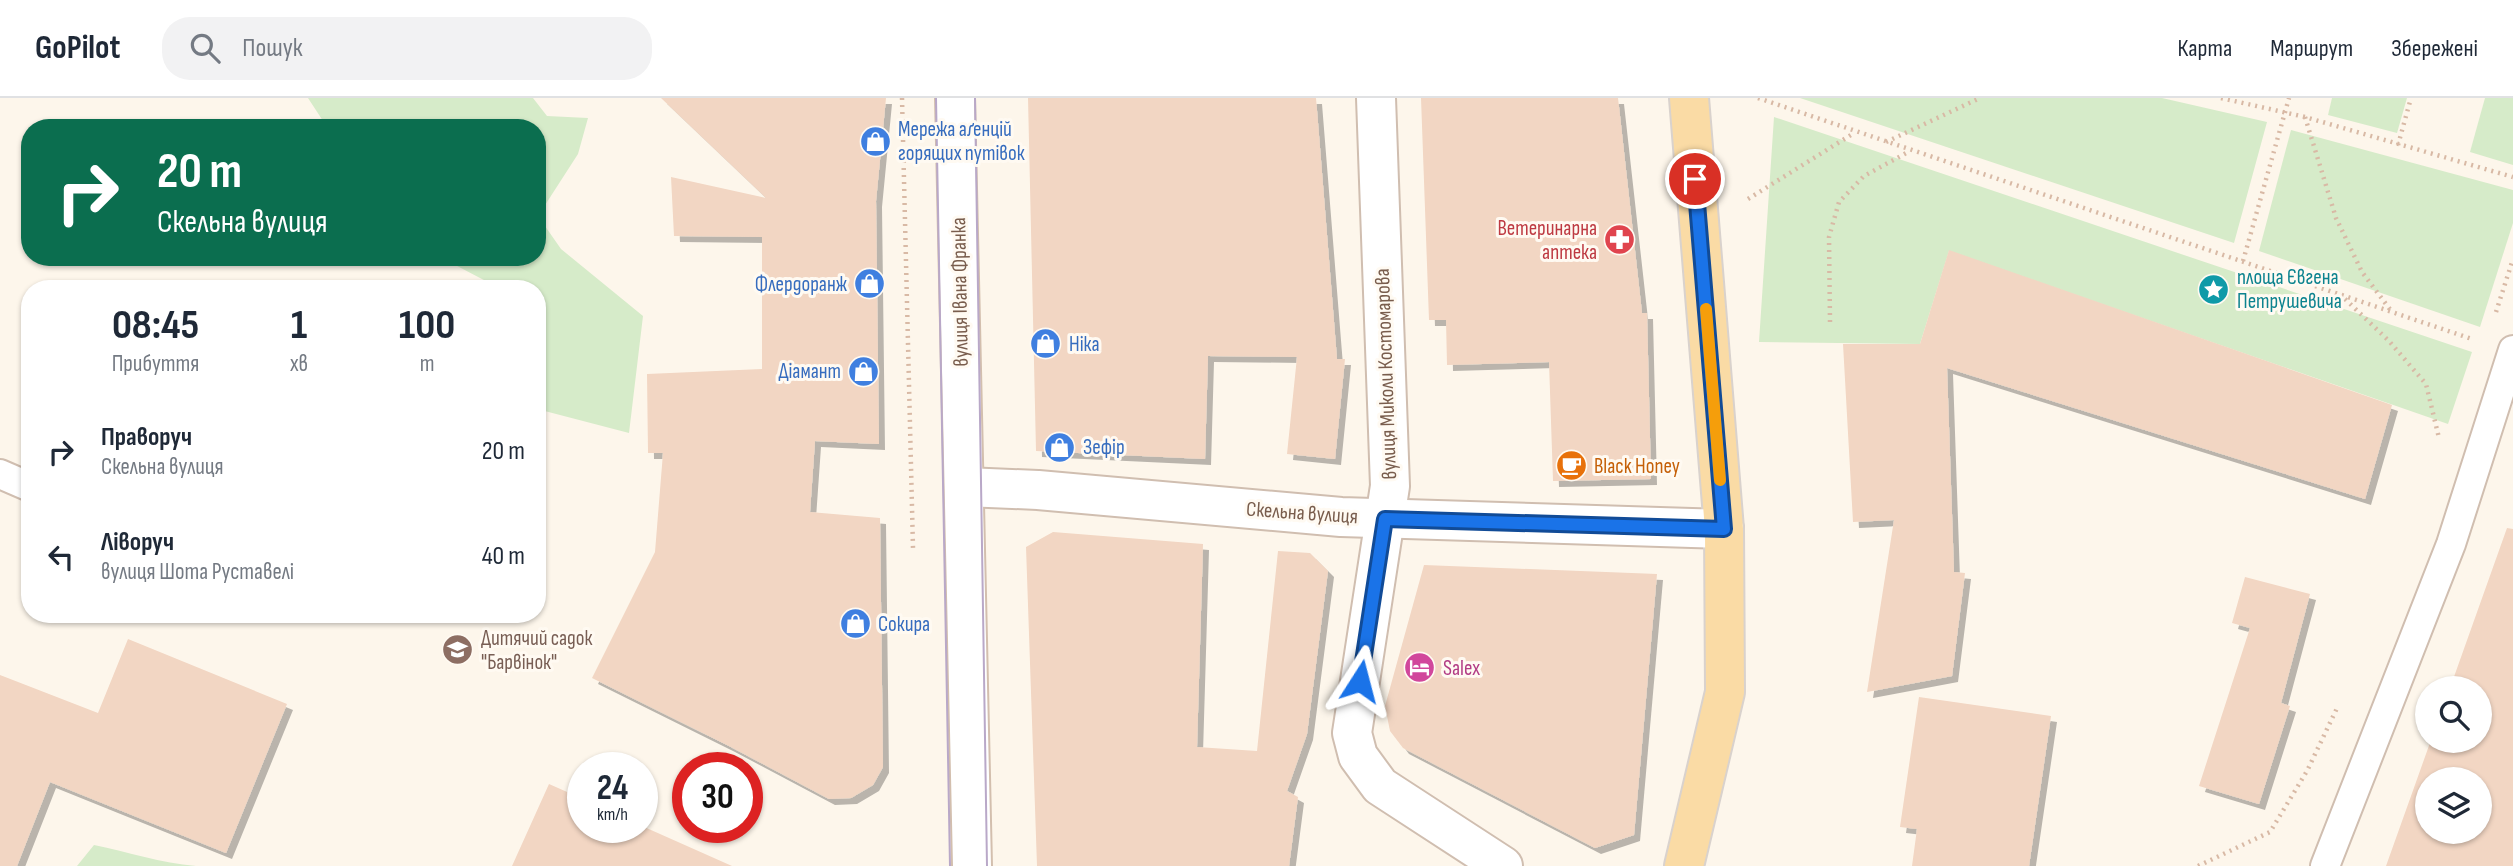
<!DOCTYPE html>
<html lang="uk">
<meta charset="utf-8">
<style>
body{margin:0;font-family:"Sofia Sans Condensed",sans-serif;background:#f2f2f3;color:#1f2937;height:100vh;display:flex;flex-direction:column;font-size:26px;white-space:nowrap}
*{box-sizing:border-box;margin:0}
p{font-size:23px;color:#747a83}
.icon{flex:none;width:38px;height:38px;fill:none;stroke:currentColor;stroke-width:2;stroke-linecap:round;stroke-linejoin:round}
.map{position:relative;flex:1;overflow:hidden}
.panel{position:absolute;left:21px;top:182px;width:525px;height:343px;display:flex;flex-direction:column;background:#fff;border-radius:28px;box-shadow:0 2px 5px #0004}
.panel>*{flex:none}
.top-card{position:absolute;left:21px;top:21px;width:525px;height:147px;border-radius:28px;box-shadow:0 2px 5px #0004;background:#0b6e4f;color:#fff;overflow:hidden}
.controls{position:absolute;left:2415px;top:578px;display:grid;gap:14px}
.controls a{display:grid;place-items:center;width:77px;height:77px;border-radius:50%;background:#fff;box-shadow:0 2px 5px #0004;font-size:35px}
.speed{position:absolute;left:567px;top:654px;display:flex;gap:14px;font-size:35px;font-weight:700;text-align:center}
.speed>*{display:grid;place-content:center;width:91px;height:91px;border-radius:50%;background:#fff;box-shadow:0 2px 5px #0004;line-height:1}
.speed small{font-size:18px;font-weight:400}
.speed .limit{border:10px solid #d22;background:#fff;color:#111}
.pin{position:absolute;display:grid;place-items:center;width:60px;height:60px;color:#fff;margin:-30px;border:4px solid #fff;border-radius:50%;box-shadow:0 2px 7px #0007}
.me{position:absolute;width:77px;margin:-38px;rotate:9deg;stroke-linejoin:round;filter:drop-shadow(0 0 5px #0008)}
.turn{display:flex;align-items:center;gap:24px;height:147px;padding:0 21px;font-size:32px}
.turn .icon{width:91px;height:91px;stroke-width:2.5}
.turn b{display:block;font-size:49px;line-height:60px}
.eta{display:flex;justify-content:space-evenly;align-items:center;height:119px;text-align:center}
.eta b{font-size:42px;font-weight:700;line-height:49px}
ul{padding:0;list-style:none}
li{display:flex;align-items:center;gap:21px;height:105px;padding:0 21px}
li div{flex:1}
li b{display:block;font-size:26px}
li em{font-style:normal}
header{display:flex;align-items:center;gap:42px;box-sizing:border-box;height:98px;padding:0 35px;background:#fff;border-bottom:2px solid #e0e1e3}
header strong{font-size:33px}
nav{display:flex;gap:38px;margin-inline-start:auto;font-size:24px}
.search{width:490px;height:63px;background:#f2f2f3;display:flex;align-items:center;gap:18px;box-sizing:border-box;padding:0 24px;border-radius:28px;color:#747a83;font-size:26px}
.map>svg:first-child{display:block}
.green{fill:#d6ebc9}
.building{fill:#f2d6c3;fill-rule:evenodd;filter:url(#shadow)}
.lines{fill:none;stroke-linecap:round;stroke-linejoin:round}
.lane-casing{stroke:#d0beb0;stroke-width:32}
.street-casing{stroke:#d0beb0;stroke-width:42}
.secondary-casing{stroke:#d3bfae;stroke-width:42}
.primary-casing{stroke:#d9d2cd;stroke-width:42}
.path{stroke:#d8b9a5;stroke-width:4.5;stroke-dasharray:2 5;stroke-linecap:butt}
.lane{stroke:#fff;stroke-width:28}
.street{stroke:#fff;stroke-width:38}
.secondary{stroke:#fff;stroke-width:38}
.primary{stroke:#fadba5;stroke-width:38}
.tram{stroke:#b9a8c8;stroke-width:2}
.route-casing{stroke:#114b97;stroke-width:18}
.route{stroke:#1a73e8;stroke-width:12}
.slow{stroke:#f59e0b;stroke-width:12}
.labels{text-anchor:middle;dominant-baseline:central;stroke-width:6;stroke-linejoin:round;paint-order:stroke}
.shop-label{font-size:21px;fill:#366cbe;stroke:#fffaf2;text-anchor:start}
.health-label{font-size:21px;fill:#be3a42;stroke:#fffaf2;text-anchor:end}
.culture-label{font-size:21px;fill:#0d838f;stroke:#fffaf2;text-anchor:start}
.street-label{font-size:21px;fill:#795d4d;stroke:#fffaf2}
.food-label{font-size:21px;fill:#c56008;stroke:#fffaf2;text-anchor:start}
.education-label{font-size:21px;fill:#785e54;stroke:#fffaf2;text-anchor:start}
.hotel-label{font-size:21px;fill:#b23c85;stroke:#fffaf2;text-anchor:start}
</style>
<header>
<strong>GoPilot</strong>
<div class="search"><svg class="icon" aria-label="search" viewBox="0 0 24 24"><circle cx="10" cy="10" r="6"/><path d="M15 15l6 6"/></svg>Пошук</div>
<nav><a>Карта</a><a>Маршрут</a><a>Збережені</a></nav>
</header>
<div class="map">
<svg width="2513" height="768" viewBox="0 0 2513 768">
<defs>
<filter id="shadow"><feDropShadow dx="6" dy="6" stdDeviation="0" flood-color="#0004"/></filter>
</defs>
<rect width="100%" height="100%" fill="#fdf6eb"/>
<g class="green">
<path d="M308,0H533L547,18L588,20L578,56L538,118L561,151L643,218L629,335L537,311V191H501L440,159H537V30H325V26Z"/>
<path d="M1800,0H2162L2267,24L2234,145Z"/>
<path d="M2332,0H2407L2397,35L2328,17Z"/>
<path d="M2485,0H2513V67L2470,54Z"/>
<path d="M1774,19L2472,254L2448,326L1949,153L1920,246L1759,244Z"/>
<path d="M2291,32L2513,92V125L2480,229L2259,153Z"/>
<path d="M94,747C128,754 161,765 196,768H77Z"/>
</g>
<g class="building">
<path d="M661,0H886L876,103L879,346L815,343L810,414L880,420L883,669L873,687L851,700L829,701L729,648L592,580L655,454L663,355H648L647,276L762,271V139L674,138L671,79L766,100Z"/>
<path d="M1028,0H1316L1337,261H1345L1335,361L1287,356L1297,259L1208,258L1205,361L1036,353Z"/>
<path d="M1421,0H1618L1642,215H1647L1651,381L1553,383L1549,264L1447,267L1446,222H1429Z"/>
<path d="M1949,152L2392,307L2365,401L1947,270L1954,474L1965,475L1952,578L1867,594L1894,422L1853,424L1843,246H1920Z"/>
<path d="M2507,430L2513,431V768H2386L2431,642H2480V590H2450ZM2427,681H2480V733H2427Z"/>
<path d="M1053,434L1203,446L1197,649L1257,653L1278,453L1310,455L1328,473L1307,636L1287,693L1298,699L1289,768H1037L1026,449Z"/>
<path d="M1424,467L1657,476L1634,737L1595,750L1403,650L1390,633L1385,608Z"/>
<path d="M2245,479L2310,496L2281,605L2290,608L2259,706L2199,688L2250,530L2232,525Z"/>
<path d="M128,541L287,606L226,755L50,684L17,768H0V577L98,615Z"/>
<path d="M1919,599L2051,618L2029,768H1912L1917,731L1900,729Z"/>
<path d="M549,686L583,701V730H642V728L732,768H512Z"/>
</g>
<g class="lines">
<defs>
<g id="lane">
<path d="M0,376L30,389"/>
<path d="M2325,768L2451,446L2513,252"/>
</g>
<g id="street">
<path d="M1376,0L1390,388L1352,635L1358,658L1380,688L1503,768"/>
<path d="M965,389L1038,392L1341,419L1724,431"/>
</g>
<path id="secondary" d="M955,0L972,768"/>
<path id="primary" d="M1684,768L1725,594L1724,431L1689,0"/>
</defs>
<use href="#lane" class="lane-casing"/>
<use href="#street" class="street-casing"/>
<use href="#secondary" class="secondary-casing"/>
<use href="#primary" class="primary-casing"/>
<g class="path">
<path d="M902,0L913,450"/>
<path d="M1758,0L2472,241"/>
<path d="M2221,0L2305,19L2513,79"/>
<path d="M2305,19L2336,120L2362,174L2392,214"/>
<path d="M1886,44L1980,0"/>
<path d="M2398,47L2411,0"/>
<path d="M1748,101L1854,35"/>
<path d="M2243,163L2289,0"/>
<path d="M2345,201L2389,243L2426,286L2439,340"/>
<path d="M2496,214L2513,161"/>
<path d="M1830,224L1829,139L1839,104L1864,78L1910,53"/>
<path d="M2198,768L2270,734L2307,673L2338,608"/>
</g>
<use href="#lane" class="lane"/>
<use href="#street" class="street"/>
<use href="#secondary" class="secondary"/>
<use href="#primary" class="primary"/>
<g class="tram">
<path d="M936,0L950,768"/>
<path d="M975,0L987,768"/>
</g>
</g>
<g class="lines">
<defs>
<path id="route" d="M1360,583L1385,421L1724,431L1695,81"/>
</defs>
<use href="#route" class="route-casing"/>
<use href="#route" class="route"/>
<path class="slow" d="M1706,211L1720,382"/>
</g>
<defs>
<symbol id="shop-disc" viewBox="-11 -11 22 22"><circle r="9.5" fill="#3f7fe0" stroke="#fffaf2"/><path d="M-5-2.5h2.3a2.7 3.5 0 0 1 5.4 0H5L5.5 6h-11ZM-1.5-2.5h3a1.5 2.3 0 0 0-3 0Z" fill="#fff"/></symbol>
<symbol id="pharmacy-disc" viewBox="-11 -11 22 22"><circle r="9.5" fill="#e0444e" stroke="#fffaf2"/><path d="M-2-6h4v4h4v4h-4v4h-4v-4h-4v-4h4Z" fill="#fff"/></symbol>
<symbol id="sight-disc" viewBox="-11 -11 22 22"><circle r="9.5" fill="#0f9aa8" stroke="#fffaf2"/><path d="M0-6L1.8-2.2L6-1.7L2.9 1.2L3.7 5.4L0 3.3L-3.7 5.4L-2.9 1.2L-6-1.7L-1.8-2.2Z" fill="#fff"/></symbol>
<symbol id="cafe-disc" viewBox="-11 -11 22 22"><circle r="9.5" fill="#e8710a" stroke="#fffaf2"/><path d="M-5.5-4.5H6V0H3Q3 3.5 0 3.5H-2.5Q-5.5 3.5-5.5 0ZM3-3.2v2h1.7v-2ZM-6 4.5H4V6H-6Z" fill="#fff"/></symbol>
<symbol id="school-disc" viewBox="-11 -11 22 22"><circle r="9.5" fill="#8d6e63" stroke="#fffaf2"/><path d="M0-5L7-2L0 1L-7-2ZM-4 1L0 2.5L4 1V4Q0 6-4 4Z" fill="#fff"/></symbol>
<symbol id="hotel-disc" viewBox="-11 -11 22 22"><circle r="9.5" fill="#d1479c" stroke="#fffaf2"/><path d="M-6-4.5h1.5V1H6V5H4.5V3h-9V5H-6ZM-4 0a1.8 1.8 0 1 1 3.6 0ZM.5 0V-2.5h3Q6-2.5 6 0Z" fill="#fff"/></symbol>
</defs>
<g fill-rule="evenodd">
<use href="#shop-disc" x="858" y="26" width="35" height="35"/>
<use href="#pharmacy-disc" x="1602" y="124" width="35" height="35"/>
<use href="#shop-disc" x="852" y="168" width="35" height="35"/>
<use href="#sight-disc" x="2196" y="174" width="35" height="35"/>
<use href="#shop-disc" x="1028" y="228" width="35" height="35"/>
<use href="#shop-disc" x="846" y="256" width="35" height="35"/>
<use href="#shop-disc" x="1042" y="332" width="35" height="35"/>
<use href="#cafe-disc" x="1554" y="350" width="35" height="35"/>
<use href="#shop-disc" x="838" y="508" width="35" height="35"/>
<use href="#school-disc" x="440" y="534" width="35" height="35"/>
<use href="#hotel-disc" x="1402" y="552" width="35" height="35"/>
</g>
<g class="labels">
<g class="shop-label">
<text x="898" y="31">Мережа аґенцій<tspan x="898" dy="24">горящих путівок</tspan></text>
<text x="847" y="186" text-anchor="end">Флердоранж</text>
<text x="1069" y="246">Ніка</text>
<text x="841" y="273" text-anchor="end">Діамант</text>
<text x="1083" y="349">Зефір</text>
<text x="878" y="526">Сокира</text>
</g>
<g class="health-label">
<text x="1597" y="130">Ветеринарна<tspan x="1597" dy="24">аптека</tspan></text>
</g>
<g class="culture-label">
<text x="2237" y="179">площа Євгена<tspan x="2237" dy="24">Петрушевича</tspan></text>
</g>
<g class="street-label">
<text transform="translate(960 194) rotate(-91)">вулиця Івана Франка</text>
<text transform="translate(1386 276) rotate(-92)">вулиця Миколи Костомарова</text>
<text transform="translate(1302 415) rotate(4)">Скельна вулиця</text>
</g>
<g class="food-label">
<text x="1594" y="368">Black Honey</text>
</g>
<g class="education-label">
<text x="481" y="540">Дитячий садок<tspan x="481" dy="24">"Барвінок"</tspan></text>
</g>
<g class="hotel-label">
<text x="1443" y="570">Salex</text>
</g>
</g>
</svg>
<div class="controls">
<a><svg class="icon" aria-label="search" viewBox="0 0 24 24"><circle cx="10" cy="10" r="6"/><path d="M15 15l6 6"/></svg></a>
<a><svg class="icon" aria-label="layers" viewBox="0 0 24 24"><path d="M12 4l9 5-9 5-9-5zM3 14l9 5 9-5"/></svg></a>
</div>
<div class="speed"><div>24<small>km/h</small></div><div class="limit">30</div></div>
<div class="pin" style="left:1695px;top:81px;background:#d93025"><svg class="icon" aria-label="arrive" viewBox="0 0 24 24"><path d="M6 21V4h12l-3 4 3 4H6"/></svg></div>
<svg class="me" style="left:1360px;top:583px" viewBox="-20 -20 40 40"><path d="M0-17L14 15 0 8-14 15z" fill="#1a73e8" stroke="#fff" stroke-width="4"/></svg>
<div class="top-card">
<div class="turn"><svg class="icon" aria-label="right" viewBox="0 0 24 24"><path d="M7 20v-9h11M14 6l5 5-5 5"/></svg><div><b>20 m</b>Скельна вулиця</div></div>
</div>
<section class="panel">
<div class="eta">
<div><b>08:45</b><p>Прибуття</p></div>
<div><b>1</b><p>хв</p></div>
<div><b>100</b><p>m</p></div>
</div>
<ul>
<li><svg class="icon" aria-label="right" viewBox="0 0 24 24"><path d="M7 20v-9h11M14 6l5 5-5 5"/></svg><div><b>Праворуч</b><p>Скельна вулиця</p></div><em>20 m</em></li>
<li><svg class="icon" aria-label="left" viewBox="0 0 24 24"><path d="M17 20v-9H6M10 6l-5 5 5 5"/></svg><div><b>Ліворуч</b><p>вулиця Шота Руставелі</p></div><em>40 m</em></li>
</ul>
</section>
</div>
